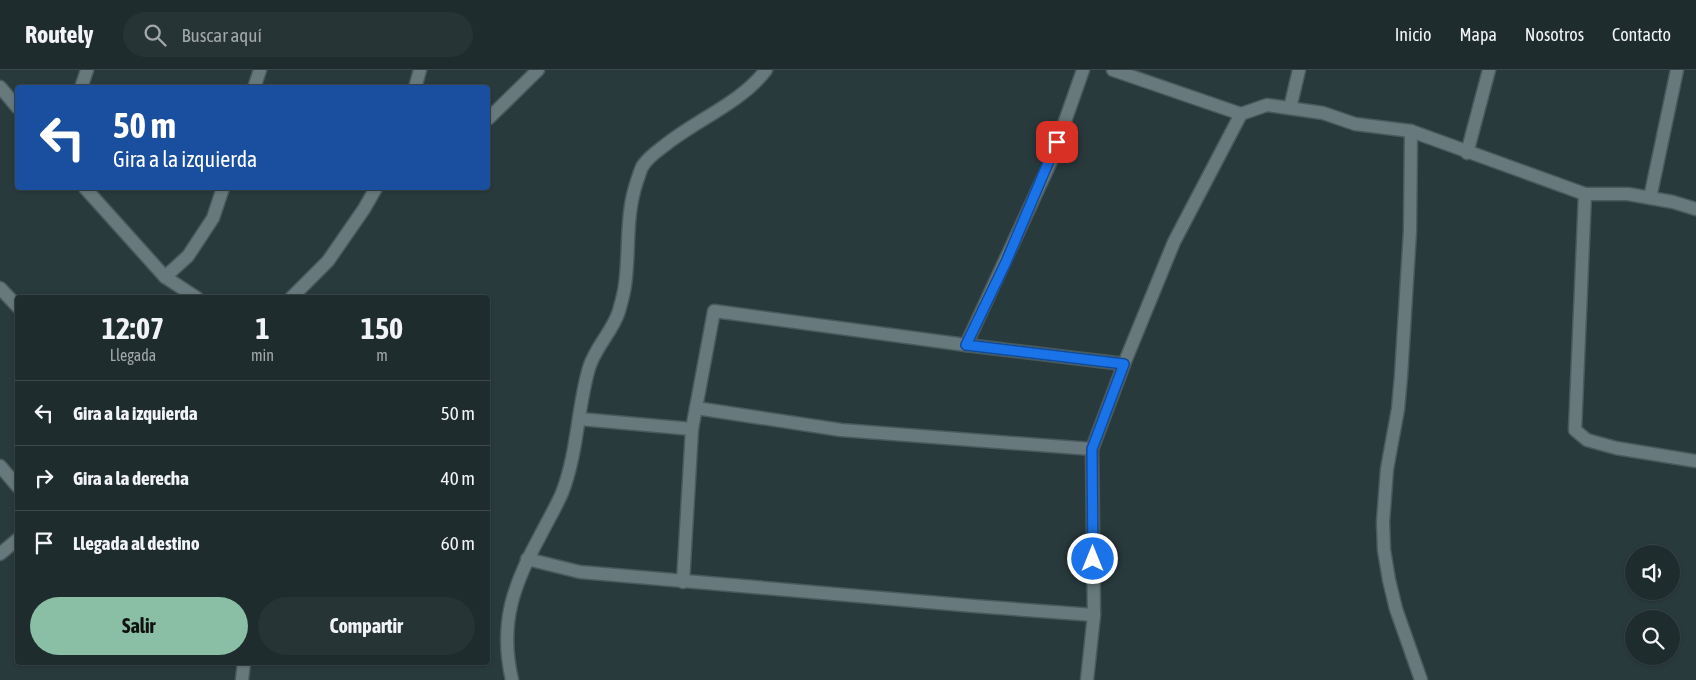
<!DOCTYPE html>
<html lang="es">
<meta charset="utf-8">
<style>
body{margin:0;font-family:"Asap Condensed",sans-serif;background:#273436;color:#f1f3f6;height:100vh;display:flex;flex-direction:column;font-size:19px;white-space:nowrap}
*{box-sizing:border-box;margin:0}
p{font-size:16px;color:#a1a7aa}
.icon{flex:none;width:28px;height:28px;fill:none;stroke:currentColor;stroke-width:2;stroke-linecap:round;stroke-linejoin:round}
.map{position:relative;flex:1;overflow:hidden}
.sheet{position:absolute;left:15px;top:225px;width:475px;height:370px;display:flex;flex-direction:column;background:#1f2c2e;border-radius:5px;box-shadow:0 1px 4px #0004,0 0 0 1px #3c484a}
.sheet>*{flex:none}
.guide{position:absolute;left:15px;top:15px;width:475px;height:105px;border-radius:5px;box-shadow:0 1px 4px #0004,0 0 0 1px #3c484a;background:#1a4fa0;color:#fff;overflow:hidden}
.tools{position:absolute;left:1625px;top:475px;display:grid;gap:10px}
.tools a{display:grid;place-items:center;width:55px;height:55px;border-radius:50%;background:#1f2c2e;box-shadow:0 1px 4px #0004,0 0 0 1px #3c484a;font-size:25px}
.pin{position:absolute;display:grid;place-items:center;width:42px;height:42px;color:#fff;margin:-21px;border-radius:10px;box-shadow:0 2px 8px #0006}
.me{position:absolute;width:55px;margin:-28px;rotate:0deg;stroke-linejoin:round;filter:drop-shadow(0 0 4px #0008)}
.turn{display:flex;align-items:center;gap:18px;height:105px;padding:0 15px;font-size:22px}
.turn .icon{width:65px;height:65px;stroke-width:2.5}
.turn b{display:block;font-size:35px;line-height:42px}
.eta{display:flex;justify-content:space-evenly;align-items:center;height:85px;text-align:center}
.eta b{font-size:30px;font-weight:700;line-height:35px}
.action{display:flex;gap:10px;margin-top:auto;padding:10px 15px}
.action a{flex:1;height:58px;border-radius:30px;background:#8abfa5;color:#111;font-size:20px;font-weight:700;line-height:58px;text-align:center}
.action a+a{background:#273436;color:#f1f3f6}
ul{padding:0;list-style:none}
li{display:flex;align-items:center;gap:15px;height:65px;padding:0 15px;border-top:1px solid #3c484a}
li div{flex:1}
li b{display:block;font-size:19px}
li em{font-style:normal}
header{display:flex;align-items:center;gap:30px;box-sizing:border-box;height:70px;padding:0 25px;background:#1f2c2e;border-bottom:1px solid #3c484a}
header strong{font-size:24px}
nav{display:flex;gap:28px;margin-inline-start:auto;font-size:18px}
.search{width:350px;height:45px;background:#273436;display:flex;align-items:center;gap:12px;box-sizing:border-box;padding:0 18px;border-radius:28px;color:#a1a7aa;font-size:19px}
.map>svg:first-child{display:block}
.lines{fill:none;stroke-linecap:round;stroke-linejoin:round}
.minor-casing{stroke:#4a595c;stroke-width:15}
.minor{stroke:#67797d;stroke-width:12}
.route-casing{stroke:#114b97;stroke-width:12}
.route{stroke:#1a73e8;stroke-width:9}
</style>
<header>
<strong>Routely</strong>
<div class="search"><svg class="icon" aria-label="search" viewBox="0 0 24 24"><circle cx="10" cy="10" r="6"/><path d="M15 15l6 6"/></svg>Buscar aquí</div>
<nav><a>Inicio</a><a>Mapa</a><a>Nosotros</a><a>Contacto</a></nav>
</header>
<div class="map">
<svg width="1696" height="610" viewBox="0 0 1696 610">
<rect width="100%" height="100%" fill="#293a3d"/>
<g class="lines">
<defs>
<g id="minor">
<path d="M1113,0L1241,44L1267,35L1323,43L1355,54L1411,61L1585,124H1628L1673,132L1696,139"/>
<path d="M0,17L18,38"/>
<path d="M81,18L87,0"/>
<path d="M254,18L260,0"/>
<path d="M415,18L420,0"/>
<path d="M1290,38L1299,0"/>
<path d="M488,49L538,0"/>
<path d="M1411,61L1410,161L1401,306L1398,339L1387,399L1383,452L1384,480L1389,510L1396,539L1421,610"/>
<path d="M1467,83L1489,0"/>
<path d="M85,118L165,207L197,228"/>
<path d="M1585,124L1575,360L1587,370L1616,378L1696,391"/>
<path d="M1650,128L1677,0"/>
<path d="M165,207L188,186L213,148L223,118"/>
<path d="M0,218L18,237"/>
<path d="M291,228L328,191L364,139L376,118"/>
<path d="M966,275L1051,91L1083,0"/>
<path d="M696,338L841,360L1092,379"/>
<path d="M580,349L692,359"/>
<path d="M0,396L18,417"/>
<path d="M0,484L18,469"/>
<path d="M527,489L580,502L974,536L1094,545"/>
<path d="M683,512L692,359L714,241L966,275L1124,294"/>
<path d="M242,610L244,592"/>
<path d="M512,610C499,554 513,515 540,466C547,452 556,437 562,423C578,382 577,339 589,298C595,277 613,261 619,241C621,233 624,224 625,215C630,180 625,146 637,111C639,106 640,101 642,97C647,88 656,82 664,76C696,50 741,33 766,0"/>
<path d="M1087,610L1094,545L1092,379L1124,294L1174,172L1241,44"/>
</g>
</defs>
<use href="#minor" class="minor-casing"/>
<use href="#minor" class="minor"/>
</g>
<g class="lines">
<defs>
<path id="route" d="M1057,72L1006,192L966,275L1124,294L1092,379L1093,489"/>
</defs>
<use href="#route" class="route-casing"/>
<use href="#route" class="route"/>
</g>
</svg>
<div class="tools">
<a><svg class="icon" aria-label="sound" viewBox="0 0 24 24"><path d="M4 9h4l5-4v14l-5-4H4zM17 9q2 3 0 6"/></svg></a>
<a><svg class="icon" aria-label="search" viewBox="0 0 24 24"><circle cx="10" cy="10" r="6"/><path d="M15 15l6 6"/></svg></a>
</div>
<div class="pin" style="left:1057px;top:72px;background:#d93025"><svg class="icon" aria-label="arrive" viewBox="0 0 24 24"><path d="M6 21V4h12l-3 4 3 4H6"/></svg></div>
<svg class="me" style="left:1093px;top:489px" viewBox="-20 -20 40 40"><circle r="17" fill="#1a73e8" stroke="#fff" stroke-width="3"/><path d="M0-11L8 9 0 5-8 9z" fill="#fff"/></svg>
<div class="guide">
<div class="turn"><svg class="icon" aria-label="left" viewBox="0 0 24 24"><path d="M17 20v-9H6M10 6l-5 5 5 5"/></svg><div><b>50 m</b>Gira a la izquierda</div></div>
</div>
<section class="sheet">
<div class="eta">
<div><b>12:07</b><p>Llegada</p></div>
<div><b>1</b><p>min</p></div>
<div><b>150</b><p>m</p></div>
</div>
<ul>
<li><svg class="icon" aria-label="left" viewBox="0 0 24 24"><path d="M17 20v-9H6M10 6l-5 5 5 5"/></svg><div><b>Gira a la izquierda</b></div><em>50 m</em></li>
<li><svg class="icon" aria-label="right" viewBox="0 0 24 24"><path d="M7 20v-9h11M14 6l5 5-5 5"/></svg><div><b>Gira a la derecha</b></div><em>40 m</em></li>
<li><svg class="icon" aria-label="arrive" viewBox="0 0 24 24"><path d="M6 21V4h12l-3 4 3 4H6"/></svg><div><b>Llegada al destino</b></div><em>60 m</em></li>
</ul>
<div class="action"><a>Salir</a><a>Compartir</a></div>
</section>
</div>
